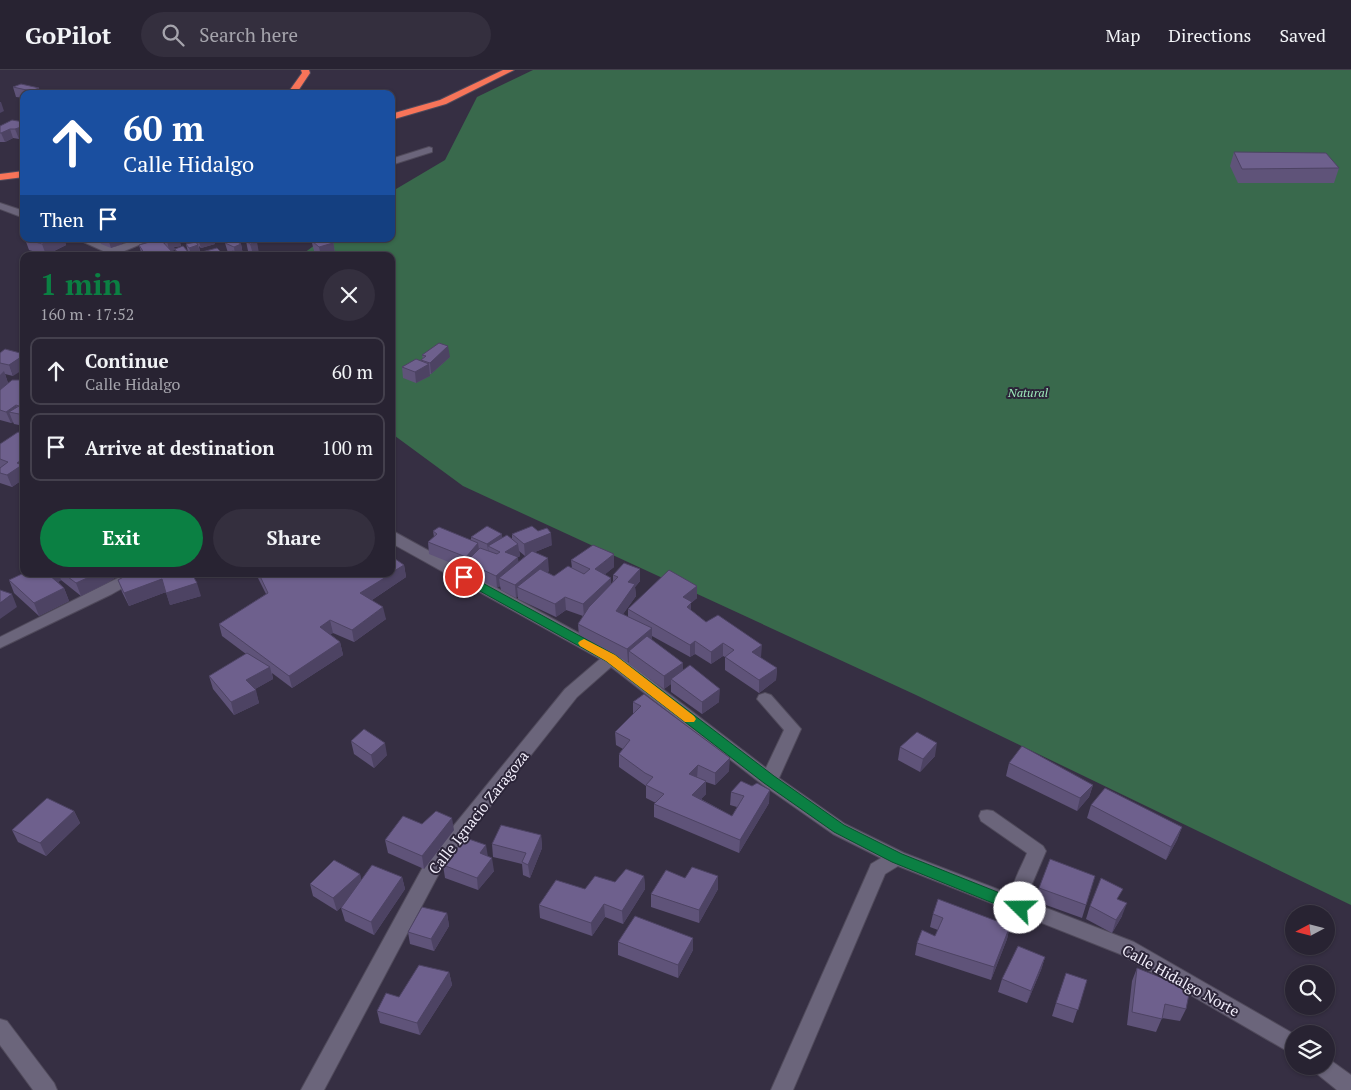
<!DOCTYPE html>
<meta charset="utf-8">
<style>
body{margin:0;font-family:"PT Serif",serif;background:#342f3e;color:#f1f3f6;height:100vh;display:flex;flex-direction:column;font-size:19px;white-space:nowrap}
*{box-sizing:border-box;margin:0}
p{font-size:16px;color:#a5a4ac}
.icon{flex:none;width:28px;height:28px;fill:none;stroke:currentColor;stroke-width:2;stroke-linecap:round;stroke-linejoin:round}
.map{position:relative;flex:1;overflow:hidden}
.details{position:absolute;left:20px;top:182px;width:375px;height:325px;display:flex;flex-direction:column;background:#282332;border-radius:10px;box-shadow:0 1px 4px #0004,0 0 0 1px #44404d}
.details>*{flex:none}
.hud{position:absolute;left:20px;top:20px;width:375px;height:152px;border-radius:10px;box-shadow:0 1px 4px #0004,0 0 0 1px #44404d;background:#1a4fa0;color:#fff;overflow:hidden}
.needle{width:32px;rotate:263deg}
.tools{position:absolute;left:1285px;top:835px;display:grid;gap:10px}
.tools a{display:grid;place-items:center;width:50px;height:50px;border-radius:50%;background:#282332;box-shadow:0 1px 4px #0004,0 0 0 1px #44404d;font-size:25px}
.pin{position:absolute;display:grid;place-items:center;width:42px;height:42px;color:#fff;margin:-21px;border:2px solid #fff;border-radius:50%;box-shadow:0 1px 5px #0007}
.me{position:absolute;width:55px;margin:-28px;rotate:292deg;stroke-linejoin:round;filter:drop-shadow(0 0 4px #0008)}
.turn{display:flex;align-items:center;gap:18px;height:105px;padding:0 20px;font-size:22px}
.turn .icon{width:65px;height:65px;stroke-width:2.5}
.turn b{display:block;font-size:35px;line-height:42px}
.then{display:flex;align-items:center;height:48px;padding:0 20px;background:#0003;gap:10px;font-size:19px}
.round{display:grid;place-items:center;flex:none;width:52px;height:52px;border-radius:26px;background:#342f3e}
.headline{display:flex;align-items:center;justify-content:space-between;height:85px;padding:0 20px}
h1{font-size:30px;font-weight:700;line-height:38px;color:#0b8043}
.button{display:flex;gap:10px;margin-top:auto;padding:10px 20px}
.button a{flex:1;height:58px;border-radius:30px;background:#0b8043;color:#fff;font-size:20px;font-weight:700;line-height:58px;text-align:center}
.button a+a{background:#342f3e;color:#f1f3f6}
ul{padding:0;list-style:none}
li{display:flex;align-items:center;gap:15px;height:68px;margin:0 10px 8px;padding:0 10px;border:2px solid #44404d;border-radius:10px}
li div{flex:1}
li b{display:block;font-size:19px}
li em{font-style:normal}
header{display:flex;align-items:center;gap:30px;box-sizing:border-box;height:70px;padding:0 25px;background:#282332;border-bottom:1px solid #44404d}
header strong{font-size:24px}
nav{display:flex;gap:28px;margin-inline-start:auto;font-size:18px}
.search{width:350px;height:45px;background:#342f3e;display:flex;align-items:center;gap:12px;box-sizing:border-box;padding:0 18px;border-radius:28px;color:#a5a4ac;font-size:19px}
.map>svg:first-child{display:block}
.forest{fill:#39694c}
.lines{fill:none;stroke-linecap:round;stroke-linejoin:round}
.service-casing{stroke:#504a5b;stroke-width:2}
.minor-casing{stroke:#504a5b;stroke-width:2}
.motorway-casing{stroke:#504a5b;stroke-width:2}
.service{fill:#6b657b;fill-rule:evenodd}
.minor{fill:#6b657b;fill-rule:evenodd}
.motorway{fill:#f77459;fill-rule:evenodd}
.wall{fill:#5f5379;fill-rule:evenodd}
.shaded-wall{fill:#4d4363}
.building{fill:#6e608d;stroke:#4d4363}
.route{fill:#0b8043;stroke:#07532c}
.slow{fill:#f59e0b}
.labels{text-anchor:middle;dominant-baseline:central;stroke-width:4;stroke-linejoin:round;paint-order:stroke}
.park-label{font-size:12px;font-style:italic;fill:#9eebbb;stroke:#2c2539}
.near-street-label{font-size:15px;fill:#f1edfa;stroke:#2c2539}
</style>
<header>
<strong>GoPilot</strong>
<div class="search"><svg class="icon" aria-label="search" viewBox="0 0 24 24"><circle cx="10" cy="10" r="6"/><path d="M15 15l6 6"/></svg>Search here</div>
<nav><a>Map</a><a>Directions</a><a>Saved</a></nav>
</header>
<div class="map">
<svg width="1351" height="1020" viewBox="0 0 1351 1020">
<rect width="100%" height="100%" fill="#362f43"/>
<path class="forest" d="M533,0H1351V835L916,625L463,416L391,363V186H300L323,169H391V122L445,90L477,27Z"/>
<g class="lines">
<defs>
<path id="service" d="M987,740L993,741L1043,776L1046,781L1029,821V838L1026,843L1020,845L1014,843C1004,824 1020,801 1027,783L981,751L979,746L981,741Z"/>
<g id="minor">
<path d="M429,77L432,78V82L391,95V89Z"/>
<path d="M0,133L24,141V148L0,139Z"/>
<path d="M77,169H91L114,177L139,169H153L122,182L125,186H114Z"/>
<path d="M391,460L617,584L766,698L784,660L757,629L759,625L765,623L771,625L801,659L779,708L845,754L904,783L1134,872L1294,964V985L1120,884L898,796L885,804L793,1020H771L869,799L871,794L881,788L833,764L763,715L611,597L577,627L443,796L324,1020H301L429,786L565,619L600,589L393,474Z"/>
<path d="M126,504H144L142,507L112,524L0,578V567Z"/>
<path d="M0,949L7,951L54,1013L57,1020H33L0,975Z"/>
<path d="M1326,987L1351,1005V1020H1337L1316,1003L1313,996H1326Z"/>
</g>
<g id="motorway">
<path d="M301,0H309L310,3L296,24H287L302,3Z"/>
<path d="M503,0H514L446,34L391,50V44L440,30Z"/>
<path d="M24,101V107L0,110V104Z"/>
</g>
</defs>
<use href="#service" class="service-casing"/>
<use href="#minor" class="minor-casing"/>
<use href="#motorway" class="motorway-casing"/>
<use href="#service" class="service"/>
<use href="#minor" class="minor"/>
<use href="#motorway" class="motorway"/>
</g>
<g class="wall">
<path d="M13,17L40,23L52,24H24V28L16,27Z"/>
<path d="M24,52V67L19,69L13,68L5,72H0V56Z"/>
<path d="M1234,82L1339,98L1334,113H1238L1230,96Z"/>
<path d="M25,169H64L66,175L46,185L29,180Z"/>
<path d="M99,169H121L122,174L111,178L101,174Z"/>
<path d="M163,169H179L181,176L174,177L175,180L171,181L175,186H142L139,175L165,174Z"/>
<path d="M194,169H214L215,174L201,178L199,176L200,182L222,186H177L175,179L188,182L186,174L195,172Z"/>
<path d="M226,169H236L237,172L241,174L243,185L240,186H225L224,184L228,183L225,173L228,172Z"/>
<path d="M240,169H251L259,183L253,184L248,181L246,171L243,172Z"/>
<path d="M311,169H333L335,184L325,186H320L314,181Z"/>
<path d="M5,279L13,306L5,304L8,313L24,310V356L14,354L13,352L11,353L0,350V283Z"/>
<path d="M422,285L450,287L431,304H430V306L416,313L403,308L402,297L422,292L421,290L423,289Z"/>
<path d="M24,356V416L22,410L12,417L0,413V374L22,363L20,358Z"/>
<path d="M433,461L471,470V467L502,464V468L512,469V464L552,475L535,482L549,501L547,502L554,506L572,498L571,490L614,484V497L605,504L611,514L613,511V505L640,499V511L635,517L636,526L623,544L628,547V539L697,516V528L691,533V540L706,552L761,587V588L777,598L776,610L759,623L725,600V587L723,586L711,594L695,584L690,587L652,566V570L683,600L719,632L702,644L671,622V614L664,619L629,594V590L628,592L579,567L578,554L583,546L566,540L556,547L518,529V526L516,528L501,520L500,516L497,518L467,504L466,499L429,484L428,472L434,467ZM519,481L525,486L527,485L518,492V487L520,486Z"/>
<path d="M404,495L406,507L372,530L386,549L354,572L333,563L330,564L340,572L343,585L292,618L272,603L273,609L255,619L259,633L234,645L213,619L209,606L246,584L222,566L219,554L266,524L256,504H391Z"/>
<path d="M24,504H121L105,514L81,526L61,510L58,512L64,518L69,531L39,546L14,523L9,510Z"/>
<path d="M118,510L201,526L170,535L166,522L129,536L122,522Z"/>
<path d="M644,624L729,701L715,715L706,712V724L701,729L732,746L737,737L730,735L731,722L769,733L739,783L654,747V734L656,733L646,728V716L619,697V684L623,679L616,675L615,662L633,644V632Z"/>
<path d="M351,671L387,685L374,698L354,684Z"/>
<path d="M900,677L935,686L920,702L898,690Z"/>
<path d="M1009,693L1093,715L1089,727L1077,741L1006,706Z"/>
<path d="M1091,735L1182,757L1177,770L1166,790L1087,748Z"/>
<path d="M74,741L80,753L46,786L18,772L12,760Z"/>
<path d="M422,754L454,760L424,799L388,783L385,770Z"/>
<path d="M541,765L542,778L530,808L523,805L522,794L493,787L492,774Z"/>
<path d="M443,795L494,801L478,820L445,808Z"/>
<path d="M360,804L361,810L402,807L405,819L374,865L345,851L341,838L345,833L337,841L313,826L310,814Z"/>
<path d="M644,806L645,819L623,854L605,847L592,866L540,848L539,835L585,819Z"/>
<path d="M718,806V819L699,853L651,837V824L685,808Z"/>
<path d="M1095,806L1082,848L1035,831L1039,818Z"/>
<path d="M1090,836L1122,846L1112,863L1086,849Z"/>
<path d="M447,843L449,856L434,881L410,874L408,862Z"/>
<path d="M933,844L1010,856L1007,869L991,910L915,885L917,873L935,866L938,860L930,857Z"/>
<path d="M693,868V880L678,908L618,885V872Z"/>
<path d="M1045,887L1041,900L1027,933L998,922L1002,909Z"/>
<path d="M1137,898L1186,939L1180,951L1162,948L1156,962L1127,955L1132,911Z"/>
<path d="M449,902L452,915L420,965L380,953L377,941L399,927Z"/>
<path d="M1087,910L1073,953L1052,946L1056,933Z"/>
</g>
<g class="shaded-wall">
<path d="M39,18L41,24H32L31,21Z"/>
<path d="M0,32H1L4,41L0,43Z"/>
<path d="M24,56V67L19,69L15,59Z"/>
<path d="M10,59L13,68L5,72L1,63Z"/>
<path d="M55,169H64L66,175L46,185L42,174Z"/>
<path d="M108,169H121L122,174L111,178Z"/>
<path d="M171,169H179L181,176L174,177L175,180L169,181L167,170Z"/>
<path d="M198,169H214L215,174L201,178Z"/>
<path d="M229,169H236L237,173L230,175Z"/>
<path d="M242,169H251L243,172Z"/>
<path d="M329,169H333L335,184L325,186H321L319,177Z"/>
<path d="M257,172L259,183L253,184L250,174Z"/>
<path d="M241,174L243,185L240,186H234H235L234,177Z"/>
<path d="M198,175L201,186H192L189,178Z"/>
<path d="M221,182L222,186H215L214,184Z"/>
<path d="M448,276L450,287L431,304L430,293Z"/>
<path d="M24,285V299L13,306L9,295Z"/>
<path d="M429,294L430,306L416,313L415,302Z"/>
<path d="M4,301L8,313L0,320V305Z"/>
<path d="M16,335L20,344L9,342L13,352L11,353L6,342Z"/>
<path d="M24,388V407L20,405L22,410L12,417L7,405L17,393Z"/>
<path d="M551,463L552,475L525,486L524,474Z"/>
<path d="M502,464L503,476H488L489,486L487,474Z"/>
<path d="M478,473L480,486L466,492V487Z"/>
<path d="M518,474L520,486L518,487L519,499L499,508L500,516L497,518L496,506L505,482Z"/>
<path d="M614,484V497L596,512L595,499Z"/>
<path d="M548,488L549,501L525,520L517,517L518,526L516,528L515,515Z"/>
<path d="M404,495L406,507L363,536L360,523Z"/>
<path d="M640,499V511L635,517L636,526L616,554V541L628,512Z"/>
<path d="M48,504H59L61,510L53,516Z"/>
<path d="M96,504H121L105,514L81,526L76,513Z"/>
<path d="M611,508V520L584,547L583,534Z"/>
<path d="M162,509L166,522L129,536L124,523Z"/>
<path d="M197,513L201,526L170,535L166,523Z"/>
<path d="M697,516V528L691,533V544L687,549L683,527Z"/>
<path d="M64,518L69,531L39,546L34,533Z"/>
<path d="M12,524L17,537L0,549V533Z"/>
<path d="M565,527L566,540L556,547L555,534Z"/>
<path d="M383,537L386,549L354,572L352,560Z"/>
<path d="M330,550L333,563L323,569L320,557Z"/>
<path d="M652,558V571L629,581V590L628,592L627,579Z"/>
<path d="M695,571V584L690,587V575Z"/>
<path d="M340,572L343,585L292,618L289,606Z"/>
<path d="M723,573V586L711,594V582Z"/>
<path d="M762,575L761,587L751,595L752,582Z"/>
<path d="M683,593V605L671,609V614L664,619V606Z"/>
<path d="M270,597L273,609L250,622L246,610Z"/>
<path d="M777,598L776,610L759,623V610Z"/>
<path d="M720,619L719,632L702,644V632Z"/>
<path d="M256,620L259,633L234,645L231,632Z"/>
<path d="M385,673L387,685L374,698L371,685Z"/>
<path d="M937,673L935,686L920,702L923,689Z"/>
<path d="M730,688L729,701L715,715V703Z"/>
<path d="M698,695L697,708L689,704Z"/>
<path d="M706,711V724L692,737V725Z"/>
<path d="M1093,715L1089,727L1077,741L1080,728Z"/>
<path d="M770,720L769,733L739,783L740,770Z"/>
<path d="M74,741L80,753L46,786L40,773Z"/>
<path d="M452,748L454,760L424,799L422,786Z"/>
<path d="M1182,757L1177,770L1166,790L1171,777Z"/>
<path d="M541,765L542,778L530,808L528,795Z"/>
<path d="M486,775L488,787L480,783Z"/>
<path d="M492,788L494,801L478,820L477,808Z"/>
<path d="M360,804L363,817L337,841L333,828Z"/>
<path d="M644,806L645,819L623,854L622,841Z"/>
<path d="M718,806V819L699,853V840Z"/>
<path d="M402,807L405,819L374,865L371,852Z"/>
<path d="M1127,833L1122,846L1112,863L1116,850Z"/>
<path d="M604,834L605,847L592,866L591,853Z"/>
<path d="M447,843L449,856L434,881L431,869Z"/>
<path d="M1010,856L1007,869L991,910L994,897Z"/>
<path d="M693,868V880L678,908V895Z"/>
<path d="M1045,887L1041,900L1027,933L1031,921Z"/>
<path d="M449,902L452,915L420,965L417,953Z"/>
</g>
<g class="building">
<path d="M21,14L39,18L31,21L13,17Z"/>
<path d="M36,23H52L34,24Z"/>
<path d="M12,50L24,52V56L15,59H10L1,63H0V56Z"/>
<path d="M1234,82L1326,83L1339,98L1242,99Z"/>
<path d="M25,169H55L42,174Z"/>
<path d="M160,169L174,184L167,186H146L139,175Z"/>
<path d="M254,169L257,172L250,174L246,171Z"/>
<path d="M316,169H330L333,173L319,177L312,171L317,170Z"/>
<path d="M234,170L241,174L234,177L225,173Z"/>
<path d="M196,172L198,175L189,178L186,174Z"/>
<path d="M183,176L189,183L196,181L198,183L217,178L221,182L214,184L217,186H180L175,179Z"/>
<path d="M233,181L238,184L234,186H228L224,184Z"/>
<path d="M439,273L448,276L430,293L421,290L426,286L422,285Z"/>
<path d="M5,279L24,284V285L9,295L0,293V283Z"/>
<path d="M416,289L429,294L415,302L402,297Z"/>
<path d="M12,310H24V345L9,342L19,336L16,335L6,342L0,340V320Z"/>
<path d="M18,362L24,364V388L17,393L22,395L7,405L0,403V398L8,392L0,389V374Z"/>
<path d="M24,402V407L20,405Z"/>
<path d="M487,456L502,464L487,474L471,467Z"/>
<path d="M532,456L538,461L547,458L551,463L524,474L512,464Z"/>
<path d="M439,457L478,473L466,487L428,472L437,464L433,461Z"/>
<path d="M507,465L518,474L505,482L518,487L496,506L466,492L480,478L497,484L500,482L488,476Z"/>
<path d="M593,475L614,484L595,499L611,508L583,534L565,527L555,534L517,517L540,499L554,506L568,496L584,504L590,499L571,490Z"/>
<path d="M532,481L548,488L515,515L499,508Z"/>
<path d="M391,486L404,495L391,503Z"/>
<path d="M624,493L640,499L628,512L635,514L616,541L652,558L627,579L578,554L589,537L618,507L613,505Z"/>
<path d="M669,500L697,516L683,527L692,532L687,537L706,552L718,545L762,575L752,582L777,598L759,610L725,587L734,580L723,573L711,582L695,571L690,575L628,539Z"/>
<path d="M24,503V504H48L64,518L34,533L9,510Z"/>
<path d="M64,504H96L76,513Z"/>
<path d="M129,504H192L197,513L166,523L162,509L124,523L118,510Z"/>
<path d="M259,504H391L360,523L383,537L352,560L330,550L320,557L340,572L289,606L219,554L268,523Z"/>
<path d="M0,520L12,524L0,533Z"/>
<path d="M647,566L683,593L664,606L629,581Z"/>
<path d="M247,583L270,597L246,610L256,620L231,632L209,606Z"/>
<path d="M690,595L720,619L702,632L671,609Z"/>
<path d="M644,624L730,688L715,703L698,695L689,704L706,711L692,725L732,746L744,726L731,722L741,711L752,716L757,713L770,720L740,770L654,734L664,724L646,715L653,707L645,703L619,684L630,670L615,662L641,636L633,632Z"/>
<path d="M364,659L385,673L371,685L351,671Z"/>
<path d="M917,662L937,673L923,689L900,677Z"/>
<path d="M1022,676L1093,715L1080,728L1009,693Z"/>
<path d="M1105,718L1182,757L1171,777L1091,735Z"/>
<path d="M47,728L74,741L40,773L12,760Z"/>
<path d="M436,741L452,748L422,786L385,770L403,746L422,754Z"/>
<path d="M501,755L541,765L528,795L522,792L526,783L492,774Z"/>
<path d="M466,768L486,775L480,783L492,788L477,808L443,795Z"/>
<path d="M1050,789L1095,806L1086,835L1039,818Z"/>
<path d="M334,790L360,804L333,828L310,814Z"/>
<path d="M372,795L402,807L371,852L341,838Z"/>
<path d="M692,797L718,806L699,840L651,824L666,800L685,808Z"/>
<path d="M626,799L644,806L622,841L604,834L591,853L539,835L556,810L585,819L595,806L615,812Z"/>
<path d="M1101,808L1123,819L1117,829L1127,833L1116,850L1090,836Z"/>
<path d="M938,829L1010,856L994,897L917,873L922,860L935,866L943,848L933,844Z"/>
<path d="M422,837L447,843L431,869L408,862Z"/>
<path d="M635,846L693,868L678,895L618,872Z"/>
<path d="M1018,876L1045,887L1031,921L1002,909Z"/>
<path d="M419,895L449,902L417,953L377,941L386,923L399,927Z"/>
<path d="M1137,898L1190,919L1186,939L1165,934L1162,949L1132,942Z"/>
<path d="M1066,903L1087,910L1078,940L1056,933Z"/>
</g>
<path class="route" d="M464,503L615,585L774,706L844,755L902,784L1025,833L1027,838L1025,842L1020,844L1015,842L892,792L834,762L764,713L606,591L460,510L458,507L460,505Z"/>
<path class="slow" d="M584,569L615,585L694,646L696,649L694,652H685L606,591L580,576L578,573L580,571Z"/>
<g class="labels">
<g class="park-label">
<text x="1028" y="322">Natural</text>
</g>
<g class="near-street-label">
<text transform="translate(478 742) rotate(-52)">Calle Ignacio Zaragoza</text>
<text transform="translate(1181 910) rotate(29)">Calle Hidalgo Norte</text>
</g>
</g>
</svg>
<div class="tools">
<a><svg class="needle" viewBox="-14 -14 28 28"><path d="M0-13l5 13h-10z" fill="#e53935"/><path d="M0 13l5-13h-10z" fill="#a5a4ac"/></svg></a>
<a><svg class="icon" aria-label="search" viewBox="0 0 24 24"><circle cx="10" cy="10" r="6"/><path d="M15 15l6 6"/></svg></a>
<a><svg class="icon" aria-label="layers" viewBox="0 0 24 24"><path d="M12 4l9 5-9 5-9-5zM3 14l9 5 9-5"/></svg></a>
</div>
<div class="pin" style="left:464px;top:507px;background:#d93025"><svg class="icon" aria-label="arrive" viewBox="0 0 24 24"><path d="M6 21V4h12l-3 4 3 4H6"/></svg></div>
<svg class="me" style="left:1020px;top:838px" viewBox="-20 -20 40 40"><circle r="19" fill="#fff"/><path d="M0-13L10 11 0 6-10 11z" fill="#0b8043"/></svg>
<div class="hud">
<div class="turn"><svg class="icon" aria-label="ahead" viewBox="0 0 24 24"><path d="M12 20V5M6 11l6-6 6 6"/></svg><div><b>60 m</b>Calle Hidalgo</div></div>
<div class="then">Then<svg class="icon" aria-label="arrive" viewBox="0 0 24 24"><path d="M6 21V4h12l-3 4 3 4H6"/></svg></div>
</div>
<section class="details">
<div class="headline"><div><h1>1 min</h1><p>160 m · 17:52</p></div><a class="round"><svg class="icon" aria-label="close" viewBox="0 0 24 24"><path d="M6 6l12 12M18 6L6 18"/></svg></a></div>
<ul>
<li><svg class="icon" aria-label="ahead" viewBox="0 0 24 24"><path d="M12 20V5M6 11l6-6 6 6"/></svg><div><b>Continue</b><p>Calle Hidalgo</p></div><em>60 m</em></li>
<li><svg class="icon" aria-label="arrive" viewBox="0 0 24 24"><path d="M6 21V4h12l-3 4 3 4H6"/></svg><div><b>Arrive at destination</b></div><em>100 m</em></li>
</ul>
<div class="button"><a>Exit</a><a>Share</a></div>
</section>
</div>
